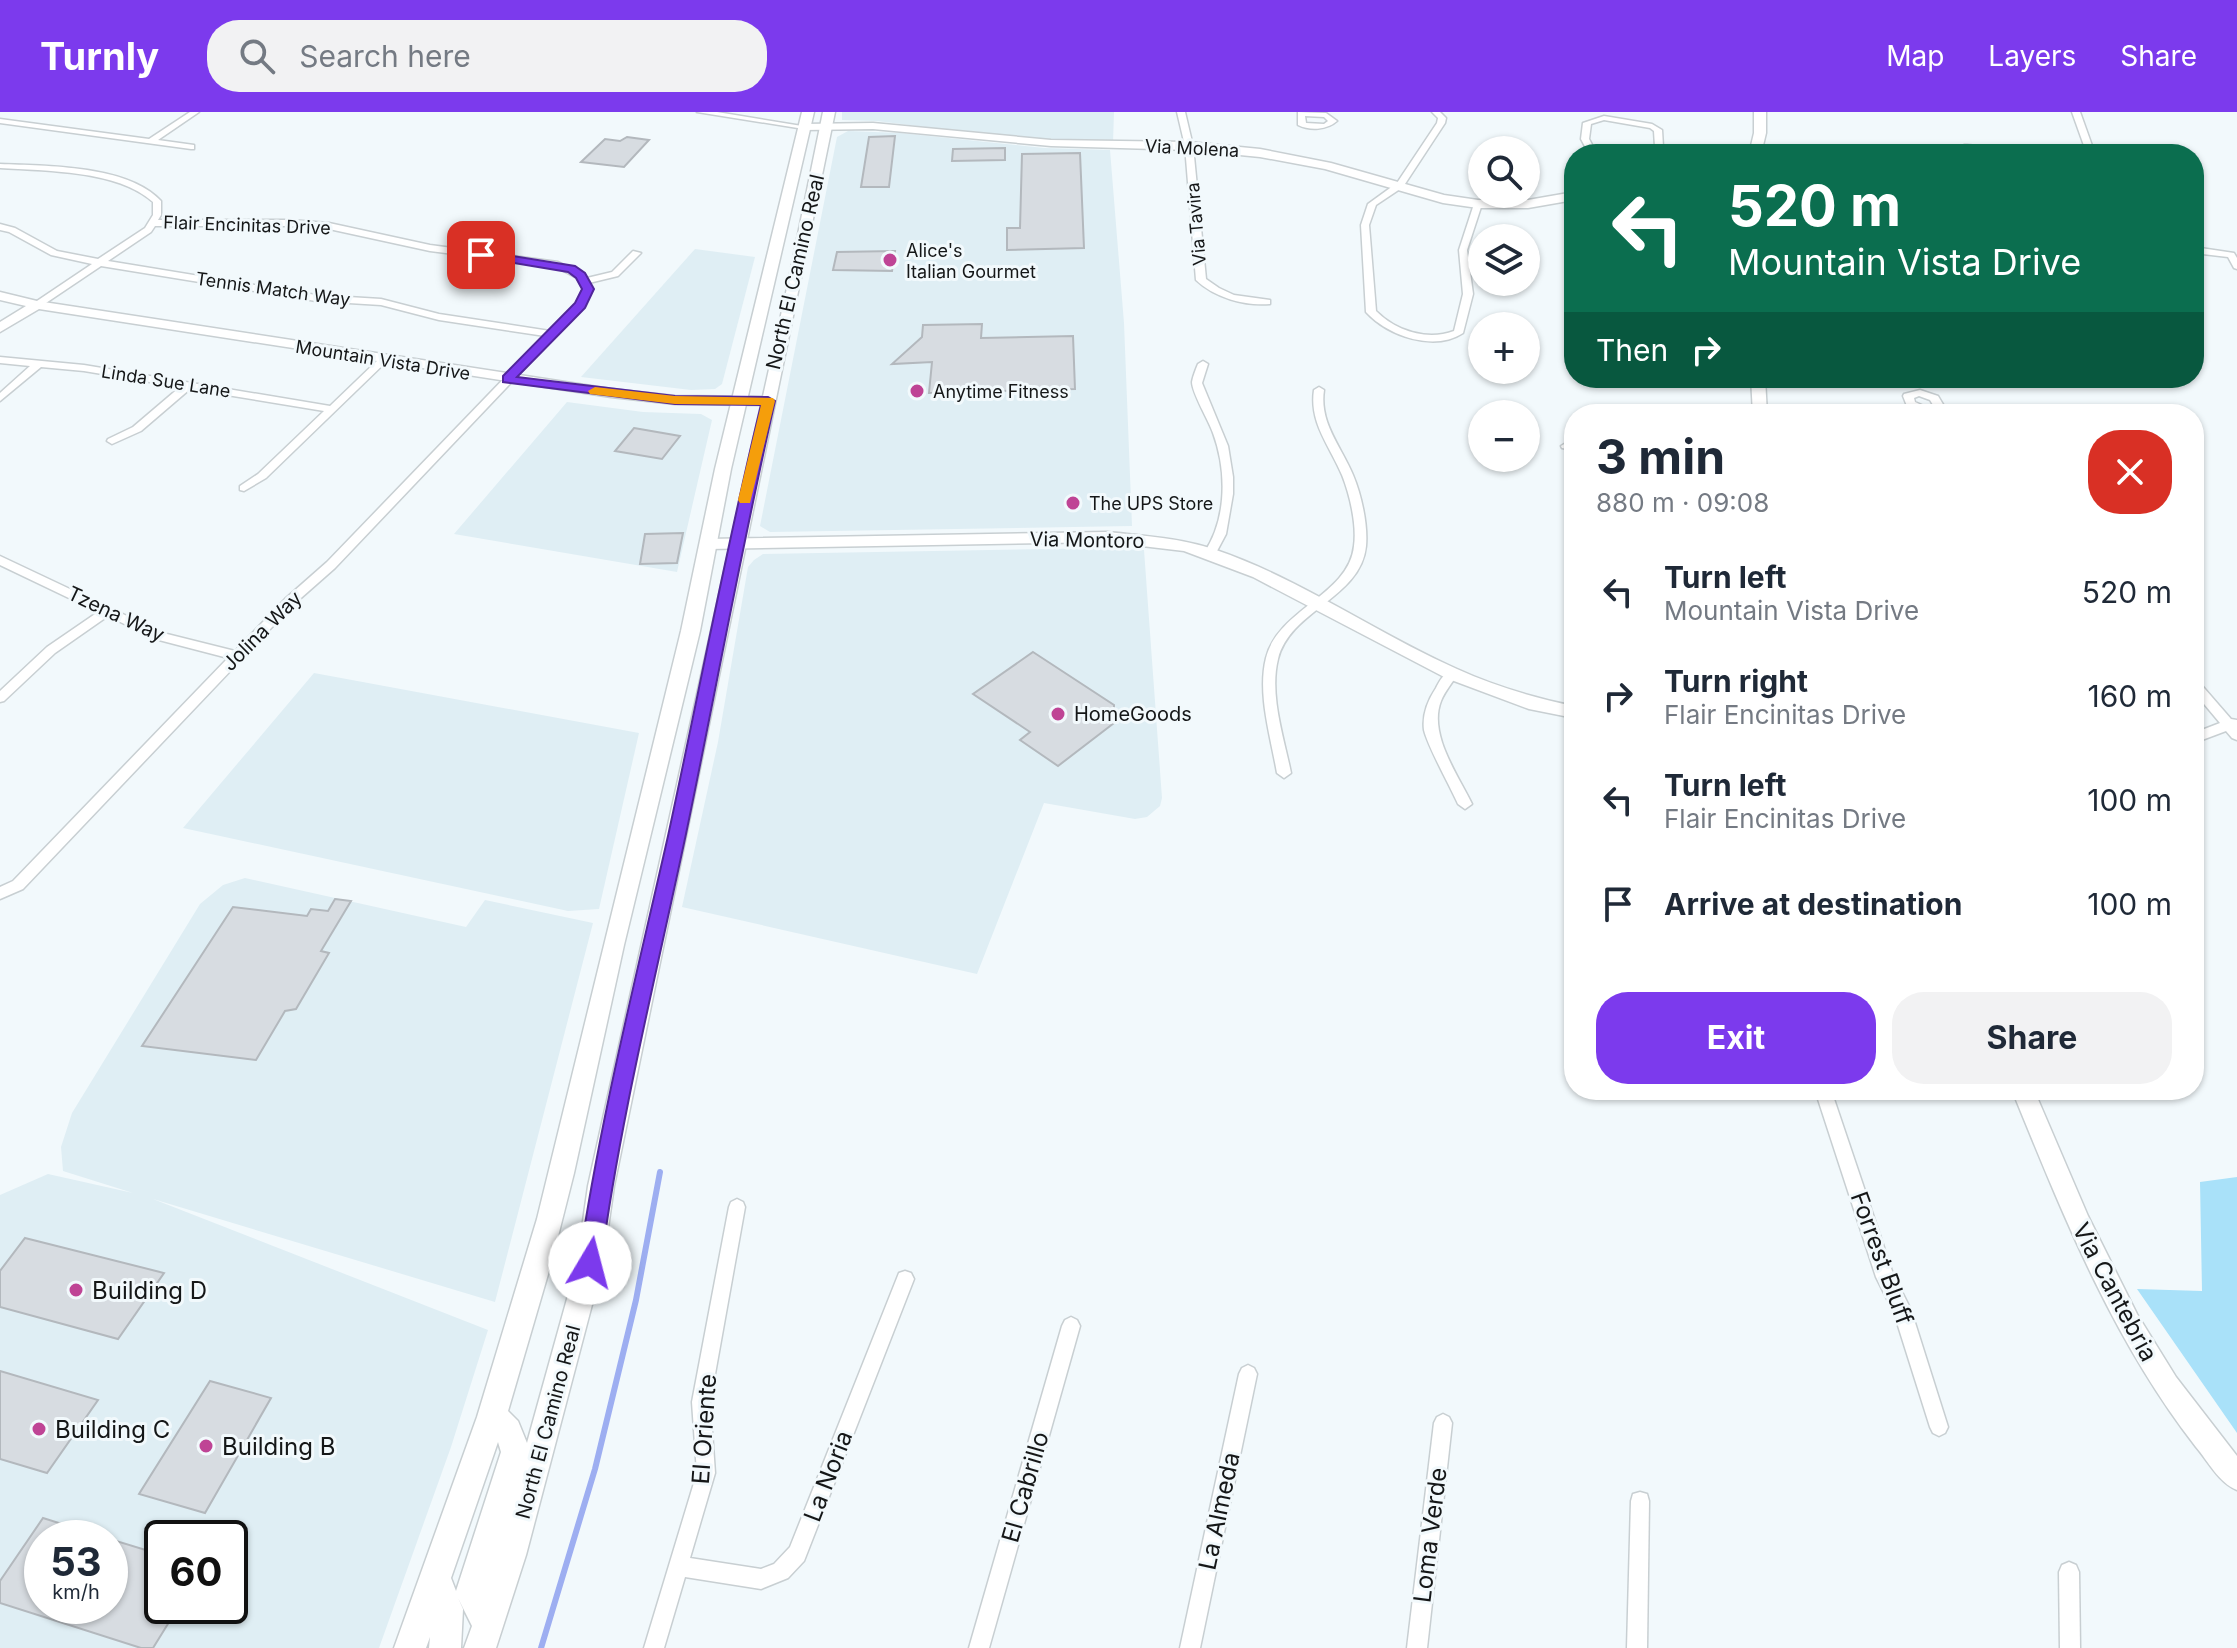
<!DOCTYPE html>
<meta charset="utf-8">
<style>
body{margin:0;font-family:Inter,sans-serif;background:#f2f2f3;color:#1f2937;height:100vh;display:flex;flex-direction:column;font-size:30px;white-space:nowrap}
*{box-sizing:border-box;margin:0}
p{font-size:26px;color:#747a83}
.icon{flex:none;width:44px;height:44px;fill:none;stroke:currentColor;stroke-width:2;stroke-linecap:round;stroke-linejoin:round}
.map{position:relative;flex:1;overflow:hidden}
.details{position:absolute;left:1564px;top:292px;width:640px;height:696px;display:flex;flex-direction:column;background:#fff;border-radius:32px;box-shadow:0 2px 6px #0004}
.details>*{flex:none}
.top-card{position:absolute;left:1564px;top:32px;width:640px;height:244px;border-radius:32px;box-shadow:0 2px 6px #0004;background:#0b6e4f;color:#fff;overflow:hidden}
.controls{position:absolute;left:1468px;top:24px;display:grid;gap:16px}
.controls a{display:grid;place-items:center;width:72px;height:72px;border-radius:50%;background:#fff;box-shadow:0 2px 6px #0004;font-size:40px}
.speed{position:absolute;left:24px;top:1408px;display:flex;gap:16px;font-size:40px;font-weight:700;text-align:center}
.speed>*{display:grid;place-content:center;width:104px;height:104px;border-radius:50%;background:#fff;box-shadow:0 2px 6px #0004;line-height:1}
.speed small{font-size:20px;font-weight:400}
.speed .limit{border:4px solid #111;border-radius:12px;background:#fff;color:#111}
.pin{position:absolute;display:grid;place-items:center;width:68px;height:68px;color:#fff;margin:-34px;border-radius:16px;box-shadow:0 4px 12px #0006}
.me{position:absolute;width:88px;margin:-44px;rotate:8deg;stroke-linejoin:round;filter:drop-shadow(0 0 6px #0008)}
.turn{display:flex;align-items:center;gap:28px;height:168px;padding:0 32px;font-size:36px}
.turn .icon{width:104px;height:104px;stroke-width:2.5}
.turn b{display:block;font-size:56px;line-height:68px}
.then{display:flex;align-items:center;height:76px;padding:0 32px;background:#0003;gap:16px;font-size:30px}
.round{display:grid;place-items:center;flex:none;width:84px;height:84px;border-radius:32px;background:#f2f2f3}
.overview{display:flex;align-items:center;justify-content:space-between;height:136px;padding:0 32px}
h1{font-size:48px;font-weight:700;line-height:60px}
.button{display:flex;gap:16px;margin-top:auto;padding:16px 32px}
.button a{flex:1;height:92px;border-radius:32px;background:#7c3aed;color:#fff;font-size:32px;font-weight:700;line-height:92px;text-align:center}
.button a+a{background:#f2f2f3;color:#1f2937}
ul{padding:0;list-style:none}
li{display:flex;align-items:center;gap:24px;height:104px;padding:0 32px}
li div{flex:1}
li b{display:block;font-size:30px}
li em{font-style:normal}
header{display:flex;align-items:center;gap:48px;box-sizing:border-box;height:112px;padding:0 40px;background:#7c3aed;color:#fff}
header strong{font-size:38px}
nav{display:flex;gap:44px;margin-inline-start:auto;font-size:28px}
.search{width:560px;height:72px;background:#f2f2f3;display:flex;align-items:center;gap:20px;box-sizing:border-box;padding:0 28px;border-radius:32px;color:#747a83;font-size:30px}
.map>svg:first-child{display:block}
.built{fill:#dfeef4;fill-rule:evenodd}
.green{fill:#a9e1f9}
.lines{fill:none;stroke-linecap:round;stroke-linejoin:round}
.stream{stroke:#9daef1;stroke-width:6}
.building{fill:#d7dce1;stroke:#b3b8bd;stroke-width:2}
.street-casing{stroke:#c8cfd2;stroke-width:3}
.secondary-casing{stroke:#c8cfd2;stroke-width:3}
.primary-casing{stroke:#c8cfd2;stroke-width:3}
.street{fill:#fff;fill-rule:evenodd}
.secondary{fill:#fff;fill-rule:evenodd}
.primary{fill:#fff;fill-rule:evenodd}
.route{fill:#7c3aed;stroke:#51269a;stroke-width:2}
.slow{fill:#f59e0b}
.poi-dot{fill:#bf4495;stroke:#f2f9fc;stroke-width:3}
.labels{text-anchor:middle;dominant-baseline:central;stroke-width:6;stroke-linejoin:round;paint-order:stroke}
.far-street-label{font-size:18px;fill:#151718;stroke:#f2f9fc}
.far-poi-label{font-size:18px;fill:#151718;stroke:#f2f9fc;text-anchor:start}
.street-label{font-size:20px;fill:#151718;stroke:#f2f9fc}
.poi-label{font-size:20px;fill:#151718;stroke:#f2f9fc;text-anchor:start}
.near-street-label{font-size:24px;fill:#151718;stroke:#f2f9fc}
.near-poi-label{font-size:24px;fill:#151718;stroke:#f2f9fc;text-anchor:start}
</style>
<header>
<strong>Turnly</strong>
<div class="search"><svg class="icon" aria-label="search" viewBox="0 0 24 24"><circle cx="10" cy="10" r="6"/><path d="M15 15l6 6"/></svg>Search here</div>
<nav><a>Map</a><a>Layers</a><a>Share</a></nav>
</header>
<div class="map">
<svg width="2237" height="1536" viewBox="0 0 2237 1536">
<rect width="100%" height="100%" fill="#f2f9fc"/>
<g class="built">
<path d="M842,0H1114L1113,31L1039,29L877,9L842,8Z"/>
<path d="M848,19L900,21L1044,36L1110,38L1124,211L1132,414L770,420L760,414L837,25Z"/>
<path d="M695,137L755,145L722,272L715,277L691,278L581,265Z"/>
<path d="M567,290L643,300L701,302L712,308L677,460L454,422Z"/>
<path d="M1106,436L1144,438L1162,686L1160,694L1147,705L1135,707L1044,691L977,862L682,795L718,630L748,455L754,448L763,442Z"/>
<path d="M314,561L639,621L599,797L568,799L183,716Z"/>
<path d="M245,766L466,815L485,788L593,811L495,1190L153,1087L488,1218L451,1335L379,1536H0V1083L48,1062L133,1081L63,1059L61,1035L72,1001L200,792L223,773ZM42,1426H110V1494H42ZM162,1426H230V1494H162Z"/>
</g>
<path class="green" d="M2237,1065V1321L2137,1177L2202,1179L2200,1070Z"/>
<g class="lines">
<path class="stream" d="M541,1536L595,1357L636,1188L660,1060"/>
</g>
<g class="building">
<path d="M895,24L889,75H861L869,25Z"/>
<path d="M627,25L649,28L624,55L581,50L605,27L620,29Z"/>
<path d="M1005,36V48L952,49L953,37Z"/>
<path d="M1080,41L1084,136L1007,138V116H1020L1022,42Z"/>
<path d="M895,139L892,159L833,158L837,140Z"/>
<path d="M982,212L981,226L1073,224L1075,277L929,281L932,250L892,252L922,225L923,213Z"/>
<path d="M634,316L680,324L662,347L615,339Z"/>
<path d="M683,421L677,451L640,452L645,422Z"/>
<path d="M1033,540L1114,593V611L1058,654L1020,628L1030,620L973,582Z"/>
<path d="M335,787L351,789L321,839L329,841L296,897L285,899L256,948L142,934L233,795L307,804L311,797L328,799Z"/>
<path d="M25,1126L164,1161L118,1227L0,1195V1159Z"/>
<path d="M0,1259L98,1288L47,1361L0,1347Z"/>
<path d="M210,1269L271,1286L205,1401L139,1382Z"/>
<path d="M43,1406L97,1423V1426H42V1494H110V1427L162,1443V1494H179L153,1536H141L0,1491V1469Z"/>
</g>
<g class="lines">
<defs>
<g id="street">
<path d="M190,0H199L158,28L194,33V37H191L0,11V7L149,27Z"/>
<path d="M697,0H717L808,15L804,17Z"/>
<path d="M1177,0H1185L1193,34L1206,167L1219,176L1234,183L1270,188V192C1245,194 1215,186 1196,168L1185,34Z"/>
<path d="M1298,0L1326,1L1337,9C1327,18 1310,19 1298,13ZM1305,4L1324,5L1328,9L1324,12L1306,11Z"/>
<path d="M1432,0H1440L1446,6L1445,11L1403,75L1376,93L1369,113L1376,199C1396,219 1427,229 1454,219L1463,182L1459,138L1474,92L1478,89L1482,92L1467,138L1473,182L1463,221C1434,240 1388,224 1366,200L1361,113L1368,92L1397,71L1437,11L1438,6Z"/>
<path d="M2072,0H2080L2095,42H2087Z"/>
<path d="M1604,4L1652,12L1662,18L1663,35L1669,42H1661L1655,35L1654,19L1650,16L1604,8L1591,12L1589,27L1597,42H1589L1581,27L1583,11Z"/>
<path d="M1967,33L2049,40L2053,42H2020L1964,37V33Z"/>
<path d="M0,52C47,54 128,53 161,89V103L158,108H289L329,111L430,133L558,150L584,162L587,166L612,160L633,139L641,141L618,164L589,171L593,177L583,195L335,456L293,493L23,777L0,787V775L13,769L228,546L155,527L108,504L55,541L4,589L0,590V579L47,535L98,500L0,453V444L163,521L235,539L285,487L327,450L545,224L439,208L381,193L316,189L101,154L40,195H34V191L92,152L51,143L9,120L0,118V112L15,116L57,139L98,147L145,116L153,103V90C118,58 45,59 0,56ZM155,114H289L329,117L430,139L556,155L577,166L583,177L576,192L550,219L439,202L381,187L316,183L108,149L151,120Z"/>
<path d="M2194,135L2234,141L2237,146V157L2234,156L2228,145L2194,141Z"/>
<path d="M0,245L84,253L330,294L380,246L388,248L266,366L244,379L240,378V374L258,362L324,299L190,277L141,319L112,332L107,329L108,327L133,315L180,275L84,259L41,255L0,289V281L30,254L0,251Z"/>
<path d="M1203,249L1208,252L1202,271L1228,334L1233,365V382L1226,422L1217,439L1210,445L1204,441C1227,407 1227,359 1213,321C1209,309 1192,281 1192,270C1193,264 1196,257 1198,252Z"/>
<path d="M1319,275L1324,278C1319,311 1341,334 1353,363C1361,382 1368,412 1366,434C1361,486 1290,498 1278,547C1269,583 1284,626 1291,661L1284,666L1277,661C1271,626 1257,582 1266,546C1278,497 1349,483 1354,434C1357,413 1350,383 1342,363C1330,334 1309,311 1314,278Z"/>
<path d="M1920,278L1938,284L1944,294L1943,296L1925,301L1907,294L1903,284L1904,282ZM1919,284L1930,288L1933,293L1926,295L1915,290L1914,286Z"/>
<path d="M1566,331L1574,332V338L1562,336L1561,334Z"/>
<path d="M1452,558L1458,562C1452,571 1445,579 1441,589C1428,622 1458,663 1472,692L1465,697L1458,692C1450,674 1428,635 1424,618C1422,603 1428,588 1436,576C1440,568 1444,561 1452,558Z"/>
<path d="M2194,568L2198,569L2231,607L2237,608V628L2232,626L2226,619L2194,631V621L2220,611L2194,580Z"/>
<path d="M1815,978H1831L1893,1162L1911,1198L1948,1315L1945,1321L1939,1324L1933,1321L1930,1315L1894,1201L1876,1165Z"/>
<path d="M737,1087L743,1090L745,1095L710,1290L715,1361L690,1446L761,1457L774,1452L790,1435L899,1161L905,1159L911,1161L914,1167L804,1449L788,1466L761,1477L685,1465L664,1536H644L697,1361L692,1290L729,1095L731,1090Z"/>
<path d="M1071,1205L1077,1208L1080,1214L989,1536H969L1062,1214L1065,1208Z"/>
<path d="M1248,1253L1254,1256L1257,1262L1200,1536H1180L1239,1262L1242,1256Z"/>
<path d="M1443,1302L1449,1305L1452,1311L1427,1536H1407L1434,1311L1437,1305Z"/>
<path d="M1640,1380L1647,1382L1649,1389L1647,1536H1627L1631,1389L1633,1382Z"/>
<path d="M2069,1450L2076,1453L2079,1460L2080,1536H2060L2059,1460L2062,1453Z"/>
</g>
<g id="secondary">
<path d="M1754,0H1766V21L1761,42H1749L1754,21Z"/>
<path d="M873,11L1051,28L1189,30L1260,37L1331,51L1444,83L1478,88H1528L1574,80V88L1528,96H1478L1443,91L1325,57L1260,45L1189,38L1051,34L873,17L804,18L798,15L804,12Z"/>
<path d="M0,180L37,189L611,277L675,284L768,285L775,289L768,293L675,292L611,285L39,197L0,220V210L26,194L0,188Z"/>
<path d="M1751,266H1765L1767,302H1753Z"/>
<path d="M1108,420C1144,424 1182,426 1216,438C1301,467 1376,521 1457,557C1494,574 1535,586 1574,594V606L1529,597L1446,566L1253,465L1184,439L1108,430L708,437L700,432L708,427Z"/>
<path d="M2012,978H2034L2088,1104L2137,1202L2176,1265L2237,1344V1378C2219,1371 2208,1349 2196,1335C2112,1227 2063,1103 2012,978Z"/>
</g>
<path id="primary" d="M802,0H814L731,357L700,519L624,833L574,1061L551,1152L508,1299L518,1309L527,1331L577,1151L588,1074L787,176L823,0H835L614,1074L603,1151L526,1443L496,1536H464L472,1514L458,1486L463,1497L461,1536H429L430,1525L426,1536H394L477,1305L537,1107L681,519L715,357ZM498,1330L501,1340L456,1479L451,1466Z"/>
</defs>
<use href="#street" class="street-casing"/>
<use href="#secondary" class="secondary-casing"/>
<use href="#primary" class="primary-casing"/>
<use href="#street" class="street"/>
<use href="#secondary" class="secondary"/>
<use href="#primary" class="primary"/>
</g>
<path class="route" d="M481,139L575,154L585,161L594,177L585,196L517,265L675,284L768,285L775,289C742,433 716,578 686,722C656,864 620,1007 601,1151L598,1158L590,1161L583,1158L579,1151C600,1007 636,866 668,724C699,580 726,436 761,293L675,292L503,270V264L575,191L582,177L576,166L568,160L477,145V140Z"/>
<path class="slow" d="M595,275L675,284L773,286L775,289L750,391H740L738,388L761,293L675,292L590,282L588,279Z"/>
<g class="poi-dot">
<circle cx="890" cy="148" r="8"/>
<circle cx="917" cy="279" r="8"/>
<circle cx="1073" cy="391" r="8"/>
<circle cx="1058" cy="602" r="8"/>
<circle cx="76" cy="1178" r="8"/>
<circle cx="39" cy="1317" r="8"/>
<circle cx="206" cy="1334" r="8"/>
</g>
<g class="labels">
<g class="far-street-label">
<text transform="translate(1192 36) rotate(3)">Via Molena</text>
<text transform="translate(1196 112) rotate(-95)">Via Tavira</text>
<text transform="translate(247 113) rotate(2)">Flair Encinitas Drive</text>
<text transform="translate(273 177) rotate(8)">Tennis Match Way</text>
<text transform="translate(383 248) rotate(9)">Mountain Vista Drive</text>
<text transform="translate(166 269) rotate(9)">Linda Sue Lane</text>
</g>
<g class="far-poi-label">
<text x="906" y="138">Alice's<tspan x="906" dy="21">Italian Gourmet</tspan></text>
<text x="933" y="279">Anytime Fitness</text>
<text x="1089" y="391">The UPS Store</text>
</g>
<g class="street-label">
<text transform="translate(795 160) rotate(-77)">North El Camino Real</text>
<text transform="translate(1087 428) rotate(1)">Via Montoro</text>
<text transform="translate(116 502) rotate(25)">Tzena Way</text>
<text transform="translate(262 519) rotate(-45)">Jolina Way</text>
<text transform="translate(548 1310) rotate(-75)">North El Camino Real</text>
</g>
<g class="poi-label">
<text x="1074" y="602">HomeGoods</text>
</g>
<g class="near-street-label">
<text transform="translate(1882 1146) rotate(70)">Forrest Bluff</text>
<text transform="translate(2115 1180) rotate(62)">Via Cantebria</text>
<text transform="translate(704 1317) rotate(-86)">El Oriente</text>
<text transform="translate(828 1364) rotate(-69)">La Noria</text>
<text transform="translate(1025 1375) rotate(-74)">El Cabrillo</text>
<text transform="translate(1219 1399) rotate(-78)">La Almeda</text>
<text transform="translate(1430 1423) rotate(-83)">Loma Verde</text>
</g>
<g class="near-poi-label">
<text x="92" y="1178">Building D</text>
<text x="55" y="1317">Building C</text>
<text x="222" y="1334">Building B</text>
</g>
</g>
</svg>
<div class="controls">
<a><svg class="icon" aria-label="search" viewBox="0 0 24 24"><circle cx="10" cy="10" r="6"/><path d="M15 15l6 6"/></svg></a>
<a><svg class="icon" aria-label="layers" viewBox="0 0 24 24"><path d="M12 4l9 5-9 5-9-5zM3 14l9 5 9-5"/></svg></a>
<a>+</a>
<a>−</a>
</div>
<div class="speed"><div>53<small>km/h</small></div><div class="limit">60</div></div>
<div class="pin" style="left:481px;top:143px;background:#d93025"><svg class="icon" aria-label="arrive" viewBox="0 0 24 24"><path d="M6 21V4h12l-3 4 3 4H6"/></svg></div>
<svg class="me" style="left:590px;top:1151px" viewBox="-20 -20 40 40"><circle r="19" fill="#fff"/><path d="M0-13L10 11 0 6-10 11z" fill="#7c3aed"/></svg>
<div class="top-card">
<div class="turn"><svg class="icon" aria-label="left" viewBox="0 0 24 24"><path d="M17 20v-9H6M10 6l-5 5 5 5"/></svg><div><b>520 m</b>Mountain Vista Drive</div></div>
<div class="then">Then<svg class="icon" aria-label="right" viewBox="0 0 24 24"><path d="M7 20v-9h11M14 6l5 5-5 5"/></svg></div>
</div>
<section class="details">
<div class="overview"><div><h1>3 min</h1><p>880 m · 09:08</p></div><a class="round" style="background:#d93025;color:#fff"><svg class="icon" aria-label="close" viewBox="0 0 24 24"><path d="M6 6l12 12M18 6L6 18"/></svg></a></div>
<ul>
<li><svg class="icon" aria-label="left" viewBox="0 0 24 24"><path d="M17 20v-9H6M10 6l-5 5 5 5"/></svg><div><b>Turn left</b><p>Mountain Vista Drive</p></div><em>520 m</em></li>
<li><svg class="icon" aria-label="right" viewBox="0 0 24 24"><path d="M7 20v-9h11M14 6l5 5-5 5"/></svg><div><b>Turn right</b><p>Flair Encinitas Drive</p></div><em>160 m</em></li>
<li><svg class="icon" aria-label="left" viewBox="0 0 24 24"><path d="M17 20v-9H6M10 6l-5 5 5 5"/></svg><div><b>Turn left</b><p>Flair Encinitas Drive</p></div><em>100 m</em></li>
<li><svg class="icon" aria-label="arrive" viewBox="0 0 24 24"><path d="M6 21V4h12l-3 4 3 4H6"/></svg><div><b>Arrive at destination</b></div><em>100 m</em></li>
</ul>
<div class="button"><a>Exit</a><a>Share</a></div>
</section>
</div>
